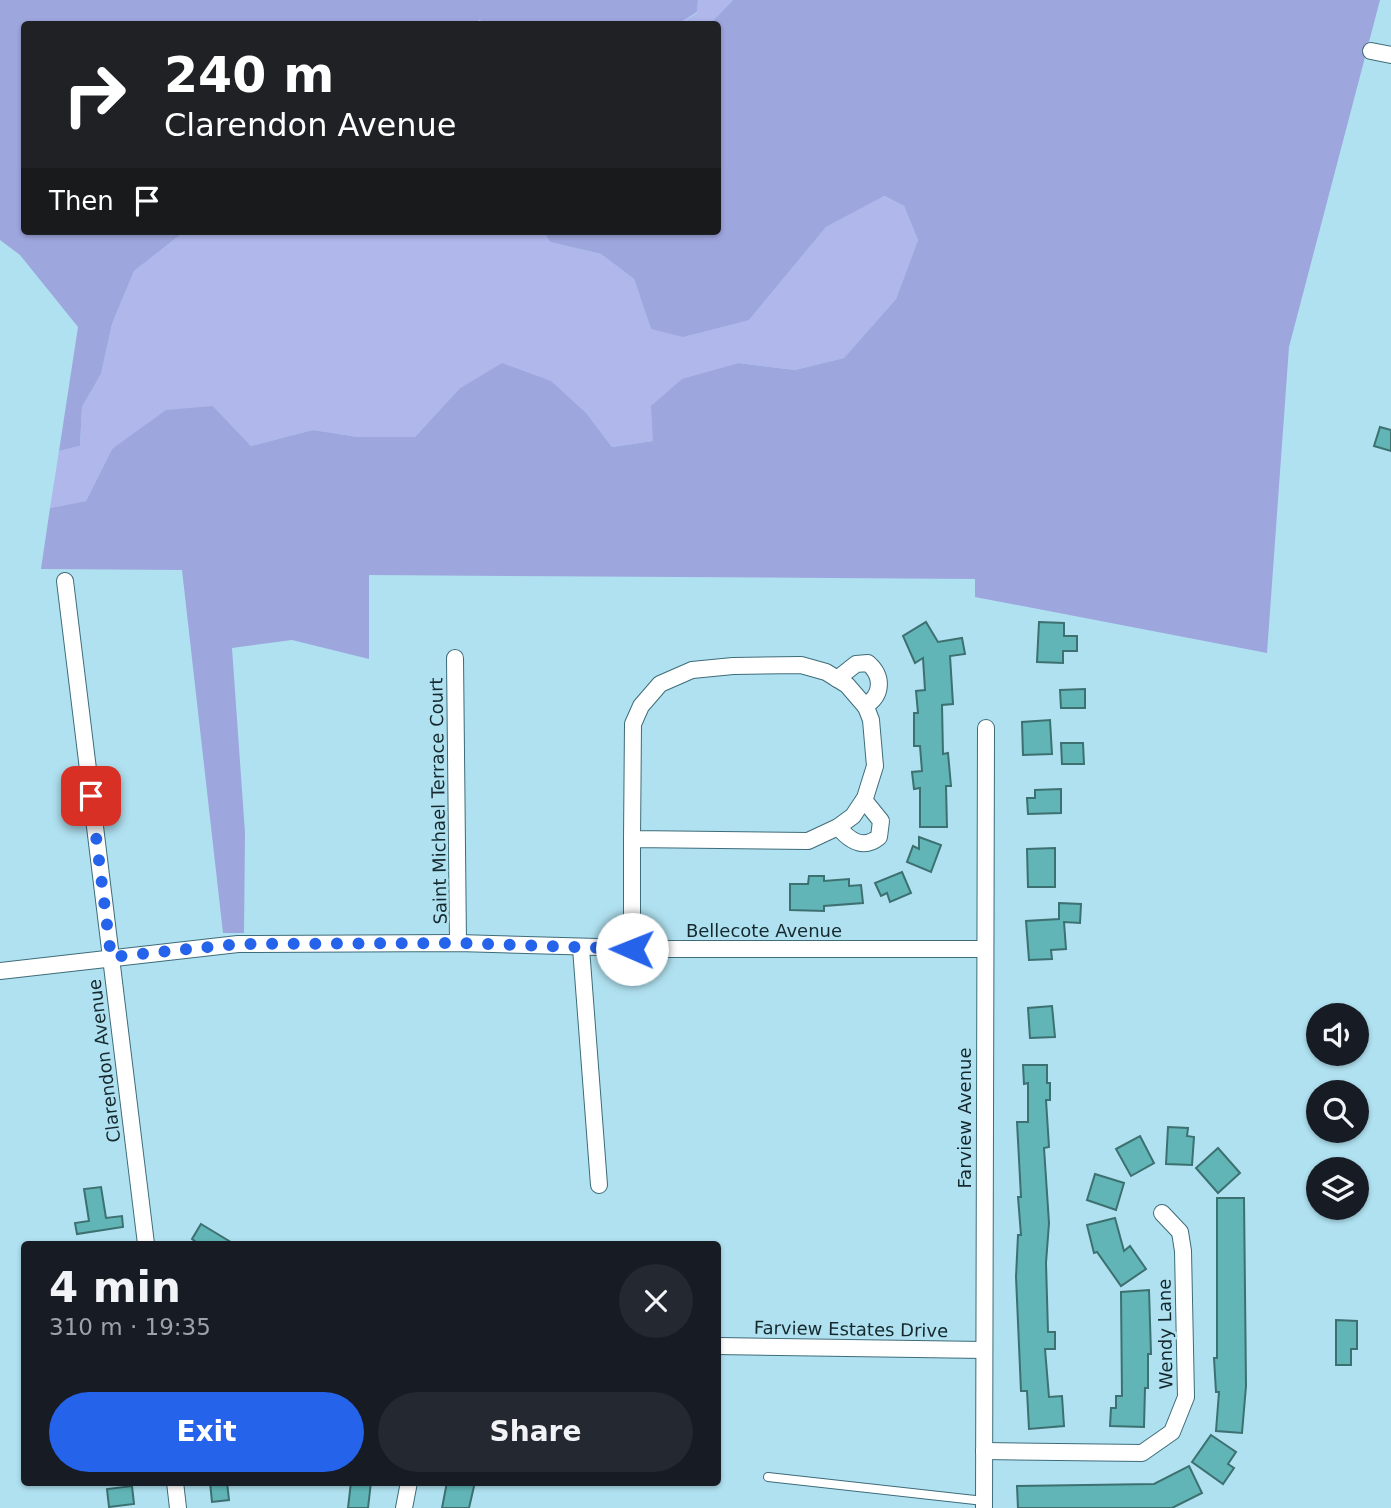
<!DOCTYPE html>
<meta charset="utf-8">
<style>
body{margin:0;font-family:"DejaVu Sans",sans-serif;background:#242831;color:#f1f3f6;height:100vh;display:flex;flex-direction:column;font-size:26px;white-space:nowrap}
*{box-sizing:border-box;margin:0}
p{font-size:23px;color:#9ea1a6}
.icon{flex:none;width:38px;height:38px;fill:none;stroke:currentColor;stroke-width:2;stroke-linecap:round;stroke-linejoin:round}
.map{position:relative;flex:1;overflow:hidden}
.sheet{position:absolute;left:21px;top:1241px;width:700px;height:245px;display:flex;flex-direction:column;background:#171b24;border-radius:7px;box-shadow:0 2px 5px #0004}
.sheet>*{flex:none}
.guide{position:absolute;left:21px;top:21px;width:700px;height:214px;border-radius:7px;box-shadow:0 2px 5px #0004;background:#202124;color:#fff;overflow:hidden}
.tools{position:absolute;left:1306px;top:1003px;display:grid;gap:14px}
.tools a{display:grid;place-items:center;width:63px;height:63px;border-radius:50%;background:#171b24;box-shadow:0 2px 5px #0004;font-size:35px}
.pin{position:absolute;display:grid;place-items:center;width:60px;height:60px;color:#fff;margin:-30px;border-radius:14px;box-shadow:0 4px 10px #0006}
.me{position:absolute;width:77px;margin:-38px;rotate:271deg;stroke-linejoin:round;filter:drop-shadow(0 0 5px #0008)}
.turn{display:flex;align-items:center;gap:24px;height:147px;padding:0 28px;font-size:32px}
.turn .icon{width:91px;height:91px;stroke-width:2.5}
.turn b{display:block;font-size:49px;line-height:60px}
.then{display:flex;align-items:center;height:66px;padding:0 28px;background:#0003;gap:14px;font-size:26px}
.round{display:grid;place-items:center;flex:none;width:74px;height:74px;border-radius:37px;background:#242831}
.headline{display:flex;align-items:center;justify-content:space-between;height:119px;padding:0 28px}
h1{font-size:42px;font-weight:700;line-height:52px}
.action{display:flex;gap:14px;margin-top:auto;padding:14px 28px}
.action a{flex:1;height:80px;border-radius:42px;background:#2563eb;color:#fff;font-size:28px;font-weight:700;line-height:80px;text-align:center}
.action a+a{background:#242831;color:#f1f3f6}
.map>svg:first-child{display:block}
.green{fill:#afb7eb}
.forest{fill:#9ea6de}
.building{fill:#61b5b7;stroke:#3d7071;stroke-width:2}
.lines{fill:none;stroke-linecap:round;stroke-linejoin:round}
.service-casing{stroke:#3e6c79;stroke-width:10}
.minor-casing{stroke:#3e6c79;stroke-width:18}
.service{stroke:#fff;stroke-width:8}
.minor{stroke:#fff;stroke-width:16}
.route{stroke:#2563eb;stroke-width:12;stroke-dasharray:0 21.6}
.labels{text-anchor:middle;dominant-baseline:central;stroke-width:5;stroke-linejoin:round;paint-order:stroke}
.street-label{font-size:18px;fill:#14282d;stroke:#b0e1f0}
</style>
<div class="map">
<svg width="1391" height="1508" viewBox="0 0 1391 1508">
<rect width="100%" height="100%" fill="#b0e1f0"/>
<g class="green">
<path d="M698,0H733L710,24H678L697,13Z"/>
<path d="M883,196L904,206L918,240L896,299L844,358L795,370L739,363L653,441L612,447L587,414L459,389L415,437H358L313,430L251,446L213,406L112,449L86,501L50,508L59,451L80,446L82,407L101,374L112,324L134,271L185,231H543L550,242L601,254L634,279L651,329L749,320L826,227Z"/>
</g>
<g class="forest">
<path d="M0,0H698L697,12L678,24H489L479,20L477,24H24V231H185L134,271L112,324L101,374L82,407L80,446L59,451L78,327L20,255L0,240Z"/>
<path d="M733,0H1380L1289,347L1267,653L975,597V579L369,575V659L292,640L232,648L245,833L244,933H223L182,570L41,569L50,508L86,501L112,449L166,410L213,406L251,446L313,430L358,437H415L459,389L502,363L551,381L587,414L612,447L653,441L651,406L682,379L739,363L795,370L844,358L896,299L918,240L904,206L884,196L826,227L749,320L683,337L651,329L634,279L601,254L550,242L543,231H718V24H710Z"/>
</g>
<g class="building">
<path d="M1380,427L1391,430V451L1374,446Z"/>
<path d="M926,622L938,642L962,638L965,654L950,656L953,704L942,705L943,754L948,753L951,786H946L947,827H920V788L914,789L912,772L922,771L920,746H914V713H918L916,691L925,690L923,658L915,663L903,636Z"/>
<path d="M1039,622L1064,623V636H1077V651H1063V663L1037,662Z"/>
<path d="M1085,689V708H1061L1060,690Z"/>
<path d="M1050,720L1052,754L1023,755L1022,722Z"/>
<path d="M1061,743H1083L1084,764H1062Z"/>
<path d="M1061,789V813L1028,814L1027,798H1035V790Z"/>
<path d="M919,837L941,845L931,872L907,862L913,846L919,849Z"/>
<path d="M1055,848V887H1028L1027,849Z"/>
<path d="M902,872L911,893L890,902L887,893L881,896L875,883Z"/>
<path d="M809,876H824V881L849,879V886L861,885L863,903L824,906V911L790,910V884H808Z"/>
<path d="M1059,903L1081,904L1080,923L1064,922L1066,949L1051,950L1052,959L1029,960L1026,921L1059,919Z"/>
<path d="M1052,1006L1055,1037L1030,1038L1028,1008Z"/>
<path d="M1023,1065H1047V1083H1050V1100H1046L1049,1147L1044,1148L1049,1223L1046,1263L1048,1332H1055V1349H1045L1049,1397L1062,1396L1064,1426L1029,1429L1027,1391H1021L1016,1277L1018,1235H1021L1018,1197H1021L1017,1122H1028V1083L1024,1084Z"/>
<path d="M1168,1127L1188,1128L1187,1136L1194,1137L1192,1165L1166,1164Z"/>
<path d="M1140,1136L1154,1163L1131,1176L1116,1149Z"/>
<path d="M1218,1148L1240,1173L1218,1193L1196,1168Z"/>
<path d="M1095,1174L1124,1183L1116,1210L1087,1200Z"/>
<path d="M101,1187L106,1218L122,1216L123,1227L77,1234L75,1223L89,1221L84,1189Z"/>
<path d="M1217,1198H1244L1246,1386L1242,1433L1216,1431L1219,1392H1216L1214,1358H1217Z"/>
<path d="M1115,1218L1124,1251L1130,1246L1146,1269L1121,1286L1097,1252L1094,1253L1087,1225Z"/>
<path d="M201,1224L234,1244H199L192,1239Z"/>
<path d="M1149,1290L1151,1354H1148V1388H1145L1144,1427L1110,1426L1111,1408H1116V1396H1122L1121,1292Z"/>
<path d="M1336,1320L1357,1321V1349H1351V1365H1336Z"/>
<path d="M1211,1435L1236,1452L1228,1464L1234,1468L1223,1484L1192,1462Z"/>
<path d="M1189,1466L1202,1493L1172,1508H1018L1017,1486L1154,1484Z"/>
<path d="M210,1482H227L229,1500L212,1502Z"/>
<path d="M351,1482H371L368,1508H348Z"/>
<path d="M447,1482H475L469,1508H442Z"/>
<path d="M132,1486L134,1504L109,1507L107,1489Z"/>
</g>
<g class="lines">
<defs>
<path id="service" d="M768,1477L984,1501"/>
<g id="minor">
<path d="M1371,51L1391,55"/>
<path d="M65,581L146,1244"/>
<path d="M455,658L458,943"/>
<path d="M837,679L856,664L868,663C883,676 883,695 865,706"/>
<path d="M838,827C850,841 863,850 879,837L881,821L864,800"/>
<path d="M581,948L599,1185"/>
<path d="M632,949V839L633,724L641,706L660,684L692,670L733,666L801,665L826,672L847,685L866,707L871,720L875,766L865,798L853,816L838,827L808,841L632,839"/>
<path d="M0,971L238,944L458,943L670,949H983"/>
<path d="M718,1346L984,1350"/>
<path d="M984,1451L1142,1453L1172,1432L1186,1397L1183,1251L1180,1232L1162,1213"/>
<path d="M175,1482L178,1508"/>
<path d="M404,1508L409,1482"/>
<path d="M984,1508L986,728"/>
</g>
</defs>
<use href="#service" class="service-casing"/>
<use href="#minor" class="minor-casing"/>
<use href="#service" class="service"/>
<use href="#minor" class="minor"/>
</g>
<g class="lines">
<path class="route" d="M91,796L111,957L238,944L458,943L632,949"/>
</g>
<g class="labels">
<g class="street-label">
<text transform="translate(438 801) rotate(-91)">Saint Michael Terrace Court</text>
<text x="764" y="930">Bellecote Avenue</text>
<text transform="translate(104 1061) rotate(-97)">Clarendon Avenue</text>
<text transform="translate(964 1118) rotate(-90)">Farview Avenue</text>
<text transform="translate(851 1329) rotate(1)">Farview Estates Drive</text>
<text transform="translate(1165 1334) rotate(-91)">Wendy Lane</text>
</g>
</g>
</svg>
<div class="tools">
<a><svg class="icon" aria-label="sound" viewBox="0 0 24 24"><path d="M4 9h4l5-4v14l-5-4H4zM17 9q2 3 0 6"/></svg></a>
<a><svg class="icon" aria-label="search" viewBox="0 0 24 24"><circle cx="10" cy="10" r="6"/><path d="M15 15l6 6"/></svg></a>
<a><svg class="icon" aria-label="layers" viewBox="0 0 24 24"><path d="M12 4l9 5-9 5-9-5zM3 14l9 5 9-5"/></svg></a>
</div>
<div class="pin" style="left:91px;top:796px;background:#d93025"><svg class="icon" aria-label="arrive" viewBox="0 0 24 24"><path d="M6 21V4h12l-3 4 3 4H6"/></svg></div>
<svg class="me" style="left:632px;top:949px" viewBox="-20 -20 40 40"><circle r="19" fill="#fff"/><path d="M0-13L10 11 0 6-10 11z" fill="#2563eb"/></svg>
<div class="guide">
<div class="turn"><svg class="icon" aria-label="right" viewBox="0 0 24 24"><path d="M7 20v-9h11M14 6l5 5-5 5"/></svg><div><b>240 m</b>Clarendon Avenue</div></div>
<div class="then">Then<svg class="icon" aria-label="arrive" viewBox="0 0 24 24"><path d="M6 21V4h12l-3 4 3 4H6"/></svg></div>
</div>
<section class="sheet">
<div class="headline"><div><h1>4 min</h1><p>310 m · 19:35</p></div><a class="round"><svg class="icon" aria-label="close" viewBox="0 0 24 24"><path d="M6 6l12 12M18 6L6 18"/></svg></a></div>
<div class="action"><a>Exit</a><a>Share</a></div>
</section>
</div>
